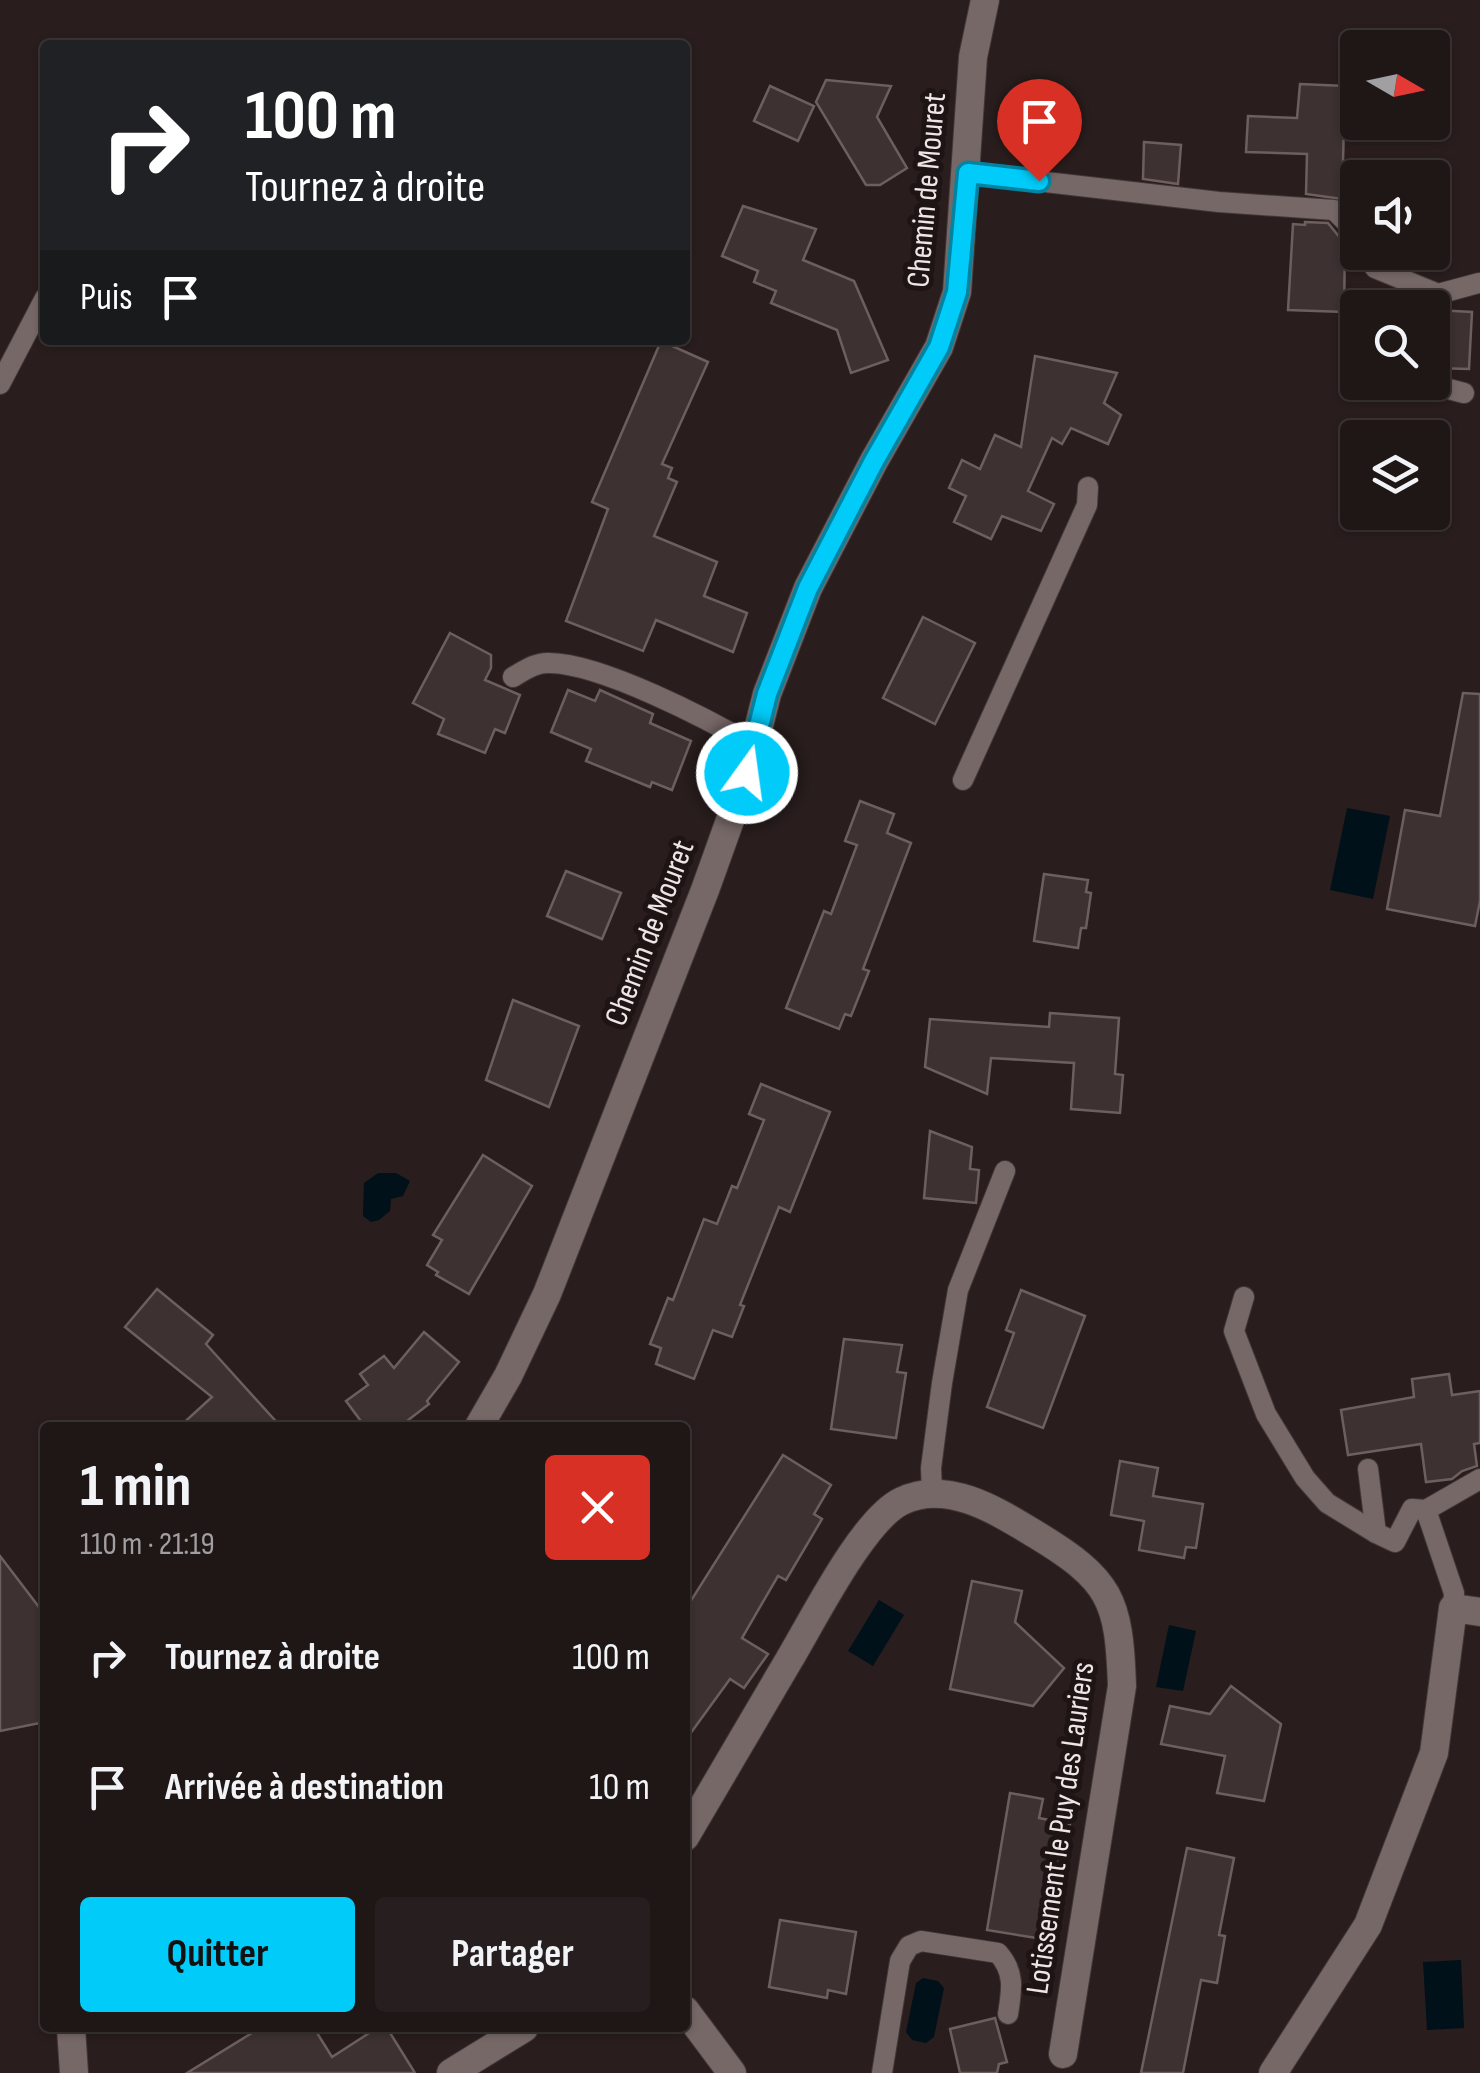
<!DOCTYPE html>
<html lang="fr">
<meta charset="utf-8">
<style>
body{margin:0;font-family:"Sofia Sans Condensed",sans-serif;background:#271f1f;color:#f1f3f6;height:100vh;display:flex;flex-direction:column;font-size:38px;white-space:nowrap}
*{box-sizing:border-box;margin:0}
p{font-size:32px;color:#a19fa1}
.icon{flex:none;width:55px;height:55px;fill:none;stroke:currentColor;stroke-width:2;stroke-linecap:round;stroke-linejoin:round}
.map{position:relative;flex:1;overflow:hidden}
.panel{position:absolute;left:40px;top:1422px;width:650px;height:610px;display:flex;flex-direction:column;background:#1f1616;border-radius:10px;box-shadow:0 2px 8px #0004,0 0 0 2px #3c3535}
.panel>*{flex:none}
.banner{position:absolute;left:40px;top:40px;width:650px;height:305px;border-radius:10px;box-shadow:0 2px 8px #0004,0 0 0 2px #3c3535;background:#202124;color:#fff;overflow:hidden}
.needle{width:65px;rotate:99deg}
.tools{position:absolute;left:1340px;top:30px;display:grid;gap:20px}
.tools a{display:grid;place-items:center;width:110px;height:110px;border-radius:10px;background:#1f1616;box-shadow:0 2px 8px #0004,0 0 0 2px #3c3535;font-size:50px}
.pin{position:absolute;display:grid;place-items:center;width:85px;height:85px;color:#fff;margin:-102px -42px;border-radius:50% 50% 50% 0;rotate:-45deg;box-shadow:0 0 10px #0007}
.pin .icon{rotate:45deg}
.me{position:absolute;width:110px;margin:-55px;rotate:14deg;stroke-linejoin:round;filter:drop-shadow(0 0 8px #0008)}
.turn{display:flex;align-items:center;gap:35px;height:210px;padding:0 40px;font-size:45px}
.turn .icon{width:130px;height:130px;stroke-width:2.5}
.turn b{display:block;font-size:70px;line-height:85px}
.then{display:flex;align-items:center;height:95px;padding:0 40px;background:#0003;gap:20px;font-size:38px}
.round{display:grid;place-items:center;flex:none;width:105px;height:105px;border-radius:10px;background:#271f1f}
.headline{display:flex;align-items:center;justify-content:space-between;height:170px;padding:0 40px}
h1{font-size:60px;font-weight:700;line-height:75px}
.primary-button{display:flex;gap:20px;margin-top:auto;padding:20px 40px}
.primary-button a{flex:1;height:115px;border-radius:10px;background:#00cbf9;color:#111;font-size:40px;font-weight:700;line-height:115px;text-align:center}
.primary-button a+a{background:#271f1f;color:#f1f3f6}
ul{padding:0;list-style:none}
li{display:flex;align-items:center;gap:30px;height:130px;padding:0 40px}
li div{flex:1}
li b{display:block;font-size:38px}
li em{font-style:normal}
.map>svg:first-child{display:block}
.water{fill:#001119}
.building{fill:#3d3131;stroke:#6e5f5f;stroke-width:2.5}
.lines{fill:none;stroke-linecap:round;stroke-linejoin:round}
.service-casing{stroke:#423838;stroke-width:22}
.minor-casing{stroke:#423838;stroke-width:30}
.service{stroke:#766867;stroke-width:20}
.minor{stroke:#766867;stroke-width:28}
.route-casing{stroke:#0084a2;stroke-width:25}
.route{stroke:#00cbf9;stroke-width:18}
.labels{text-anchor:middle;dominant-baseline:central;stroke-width:10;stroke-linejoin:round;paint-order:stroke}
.street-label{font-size:32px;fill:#eee6e6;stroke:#1f1414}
</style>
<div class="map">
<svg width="1480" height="2073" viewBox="0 0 1480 2073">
<rect width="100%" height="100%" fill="#291d1d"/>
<g class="water">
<path d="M1347,808L1390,816L1373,899L1330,890Z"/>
<path d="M378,1173H396L410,1181L403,1196L391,1199L390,1211L379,1220L371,1222L363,1216L364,1183Z"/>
<path d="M879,1600L904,1615L873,1666L848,1651Z"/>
<path d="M1169,1625L1196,1631L1183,1691L1156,1687Z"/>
<path d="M1461,1960L1464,2028L1427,2030L1423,1962Z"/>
<path d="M923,1978L938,1981L944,1988L934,2037L926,2043L912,2040L906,2032L916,1983Z"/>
</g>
<g class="building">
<path d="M826,80L891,86L877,117L907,168L880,185H866L816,102Z"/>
<path d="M1300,84L1345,86L1342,199L1306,194L1307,154L1246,152L1248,116L1297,118Z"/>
<path d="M770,86L814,106L798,141L754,121Z"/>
<path d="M1144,142L1181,145L1178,184L1143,179Z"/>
<path d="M743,206L816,229L803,260L854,281L888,360L851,373L837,330L771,303L776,291L754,282L758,271L722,256Z"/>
<path d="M1305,222L1328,223L1345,244L1344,312L1288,310L1293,224L1305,225Z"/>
<path d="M1436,310L1472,312L1469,369L1434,368Z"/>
<path d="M661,341L708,362L662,464L672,468L668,478L677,482L654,536L717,562L704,596L747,613L733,652L656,620L643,651L566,621L608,509L592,502Z"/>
<path d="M1035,356L1117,373L1104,403L1121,415L1108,444L1071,428L1062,444L1052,438L1028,491L1054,504L1041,531L1002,516L991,539L954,522L966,496L949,488L962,460L980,469L995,435L1021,447Z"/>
<path d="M923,617L975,643L935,724L883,698Z"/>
<path d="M450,633L491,655V668L485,680L520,695L505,733L495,729L485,753L438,734L444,719L413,703Z"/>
<path d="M568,690L595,701L600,690L653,714L650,723L691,741L672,790L652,782L650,787L586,761L591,749L551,732Z"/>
<path d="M1463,693L1480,694V901L1475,926L1387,909L1405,810L1440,816Z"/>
<path d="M860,801L894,814L887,833L911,843L863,969L869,971L851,1016L845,1014L839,1029L786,1008L824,911L831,914L857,845L845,841Z"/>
<path d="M566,871L621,893L602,939L547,916Z"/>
<path d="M1044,874L1088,880L1086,892L1091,893L1086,928H1081L1078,948L1034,941Z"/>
<path d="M513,1000L579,1026L549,1107L486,1080Z"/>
<path d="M1050,1013L1119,1018L1115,1074L1123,1075L1120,1113L1071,1109L1074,1063L991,1058L987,1094L925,1067L930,1019L1049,1027Z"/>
<path d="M761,1084L830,1112L790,1212L779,1207L740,1305L744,1306L732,1337L713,1330L694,1379L656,1364L661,1348L650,1344L668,1298L673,1300L704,1219L717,1224L732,1186L737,1188L764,1120L749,1114Z"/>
<path d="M930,1131L972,1147L970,1169L979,1170L976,1203L924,1198Z"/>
<path d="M483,1155L532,1186L469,1294L436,1275L438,1272L427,1265L442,1240L433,1235Z"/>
<path d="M157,1289L213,1335L206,1344L282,1428H250L243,1422L237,1428H178L212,1397L125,1327Z"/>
<path d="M1021,1290L1085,1316L1043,1428L987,1407L1014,1333L1006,1330Z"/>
<path d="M424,1332L459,1362L427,1401L429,1404L398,1428H366L346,1401L368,1385L360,1374L384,1356L394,1368Z"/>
<path d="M844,1339L902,1345L897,1372L906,1373L896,1438L831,1429Z"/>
<path d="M1449,1374L1452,1395L1480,1391V1443L1474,1444L1477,1466L1462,1471L1452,1479L1426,1482L1421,1444L1348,1455L1341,1410L1414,1397L1412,1379Z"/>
<path d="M783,1455L831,1485L814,1514L822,1519L786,1580L778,1576L742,1638L768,1654L744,1688L730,1679L685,1741V1610Z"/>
<path d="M1120,1461L1158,1468L1153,1496L1203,1504L1196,1548L1186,1547L1184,1558L1139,1550L1144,1521L1111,1515Z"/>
<path d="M0,1556L45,1615V1722L0,1731Z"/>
<path d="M972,1581L1022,1591L1015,1622L1064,1668L1033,1706L950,1689Z"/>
<path d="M1231,1686L1281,1724L1264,1801L1217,1793L1225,1756L1161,1744L1170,1706L1210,1714Z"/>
<path d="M1010,1793L1043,1799L1039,1818L1070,1824L1054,1917L1047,1916L1043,1939L987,1930Z"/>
<path d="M1187,1848L1234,1858L1219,1935L1225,1936L1217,1983L1201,1980L1183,2073H1141Z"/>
<path d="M780,1920L856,1932L846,1994L828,1990L827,1998L769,1987Z"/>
<path d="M995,2018L1007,2062L999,2064L997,2073H960L950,2029Z"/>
<path d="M260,2028H314L332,2057L377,2028H387L415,2073H187Z"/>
</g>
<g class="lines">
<defs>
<g id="service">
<path d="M967,173L1219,202L1334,210L1349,225L1358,239"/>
<path d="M1365,252L1375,268L1438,294L1479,283"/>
<path d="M1422,382L1464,393"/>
<path d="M0,384L45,298"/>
<path d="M513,677C525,670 536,662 550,663C602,664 708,719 754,746"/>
<path d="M963,780L1087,505L1088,487"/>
<path d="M1244,1297L1234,1331L1266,1414L1305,1478L1327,1503L1376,1533"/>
<path d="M1368,1469L1376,1533L1395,1542L1412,1509L1426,1510"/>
<path d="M932,1493L931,1468L942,1383L958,1290L1005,1171"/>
<path d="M1453,1608L1454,1593L1426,1510L1480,1479"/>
<path d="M882,2073L900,1961L909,1946L921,1941L998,1953C1015,1972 1012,1989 1008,2014"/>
</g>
<g id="minor">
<path d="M478,1428L508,1376L547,1294L705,890L747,773L767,694L808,588L874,461L939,347L957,292L973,57L985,0"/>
<path d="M685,1837C720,1778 754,1719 789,1660C812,1622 863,1519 902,1501C947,1479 997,1511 1035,1534C1111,1580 1119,1599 1122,1686L1063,2054"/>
<path d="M685,2010L732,2073"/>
<path d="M71,2028L74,2073"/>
<path d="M451,2073L524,2028"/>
<path d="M1273,2073L1368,1925L1434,1753L1453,1608L1480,1612"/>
</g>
</defs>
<use href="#service" class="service-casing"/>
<use href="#minor" class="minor-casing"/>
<use href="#service" class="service"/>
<use href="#minor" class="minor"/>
</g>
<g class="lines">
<defs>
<path id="route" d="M747,773L767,694L808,588L874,461L939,347L957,292L968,173L1039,181"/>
</defs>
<use href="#route" class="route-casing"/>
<use href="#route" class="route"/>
</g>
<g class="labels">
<g class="street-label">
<text transform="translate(927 190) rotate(-85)">Chemin de Mouret</text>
<text transform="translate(650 933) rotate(-69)">Chemin de Mouret</text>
<text transform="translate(1061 1828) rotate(-82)">Lotissement le Puy des Lauriers</text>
</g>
</g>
</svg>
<div class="tools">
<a><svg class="needle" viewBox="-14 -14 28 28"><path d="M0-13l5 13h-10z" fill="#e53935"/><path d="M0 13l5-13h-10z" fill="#a19fa1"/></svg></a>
<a><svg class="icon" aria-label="sound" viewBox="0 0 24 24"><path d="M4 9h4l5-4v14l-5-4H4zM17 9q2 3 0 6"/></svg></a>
<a><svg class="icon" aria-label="search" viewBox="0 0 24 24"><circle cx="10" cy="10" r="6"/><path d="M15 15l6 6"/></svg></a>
<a><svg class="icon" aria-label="layers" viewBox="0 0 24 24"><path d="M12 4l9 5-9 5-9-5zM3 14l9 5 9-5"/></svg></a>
</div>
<div class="pin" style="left:1039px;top:181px;background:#d93025"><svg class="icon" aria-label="arrive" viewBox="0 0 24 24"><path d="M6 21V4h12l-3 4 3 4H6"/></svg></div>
<svg class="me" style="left:747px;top:773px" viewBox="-20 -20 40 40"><circle r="17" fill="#00cbf9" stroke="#fff" stroke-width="3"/><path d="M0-11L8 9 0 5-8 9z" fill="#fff"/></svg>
<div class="banner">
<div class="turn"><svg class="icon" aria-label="right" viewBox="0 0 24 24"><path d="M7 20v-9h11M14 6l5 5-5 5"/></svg><div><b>100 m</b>Tournez à droite</div></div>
<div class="then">Puis<svg class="icon" aria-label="arrive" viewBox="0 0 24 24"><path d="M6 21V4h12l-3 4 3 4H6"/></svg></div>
</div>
<section class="panel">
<div class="headline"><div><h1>1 min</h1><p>110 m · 21:19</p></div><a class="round" style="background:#d93025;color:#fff"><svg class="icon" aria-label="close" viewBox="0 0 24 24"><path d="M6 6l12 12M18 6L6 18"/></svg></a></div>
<ul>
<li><svg class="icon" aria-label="right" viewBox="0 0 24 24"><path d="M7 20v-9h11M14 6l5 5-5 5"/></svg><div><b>Tournez à droite</b></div><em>100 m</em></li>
<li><svg class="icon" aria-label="arrive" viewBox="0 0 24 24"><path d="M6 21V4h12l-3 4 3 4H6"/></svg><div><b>Arrivée à destination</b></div><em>10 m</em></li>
</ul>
<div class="primary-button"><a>Quitter</a><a>Partager</a></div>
</section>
</div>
